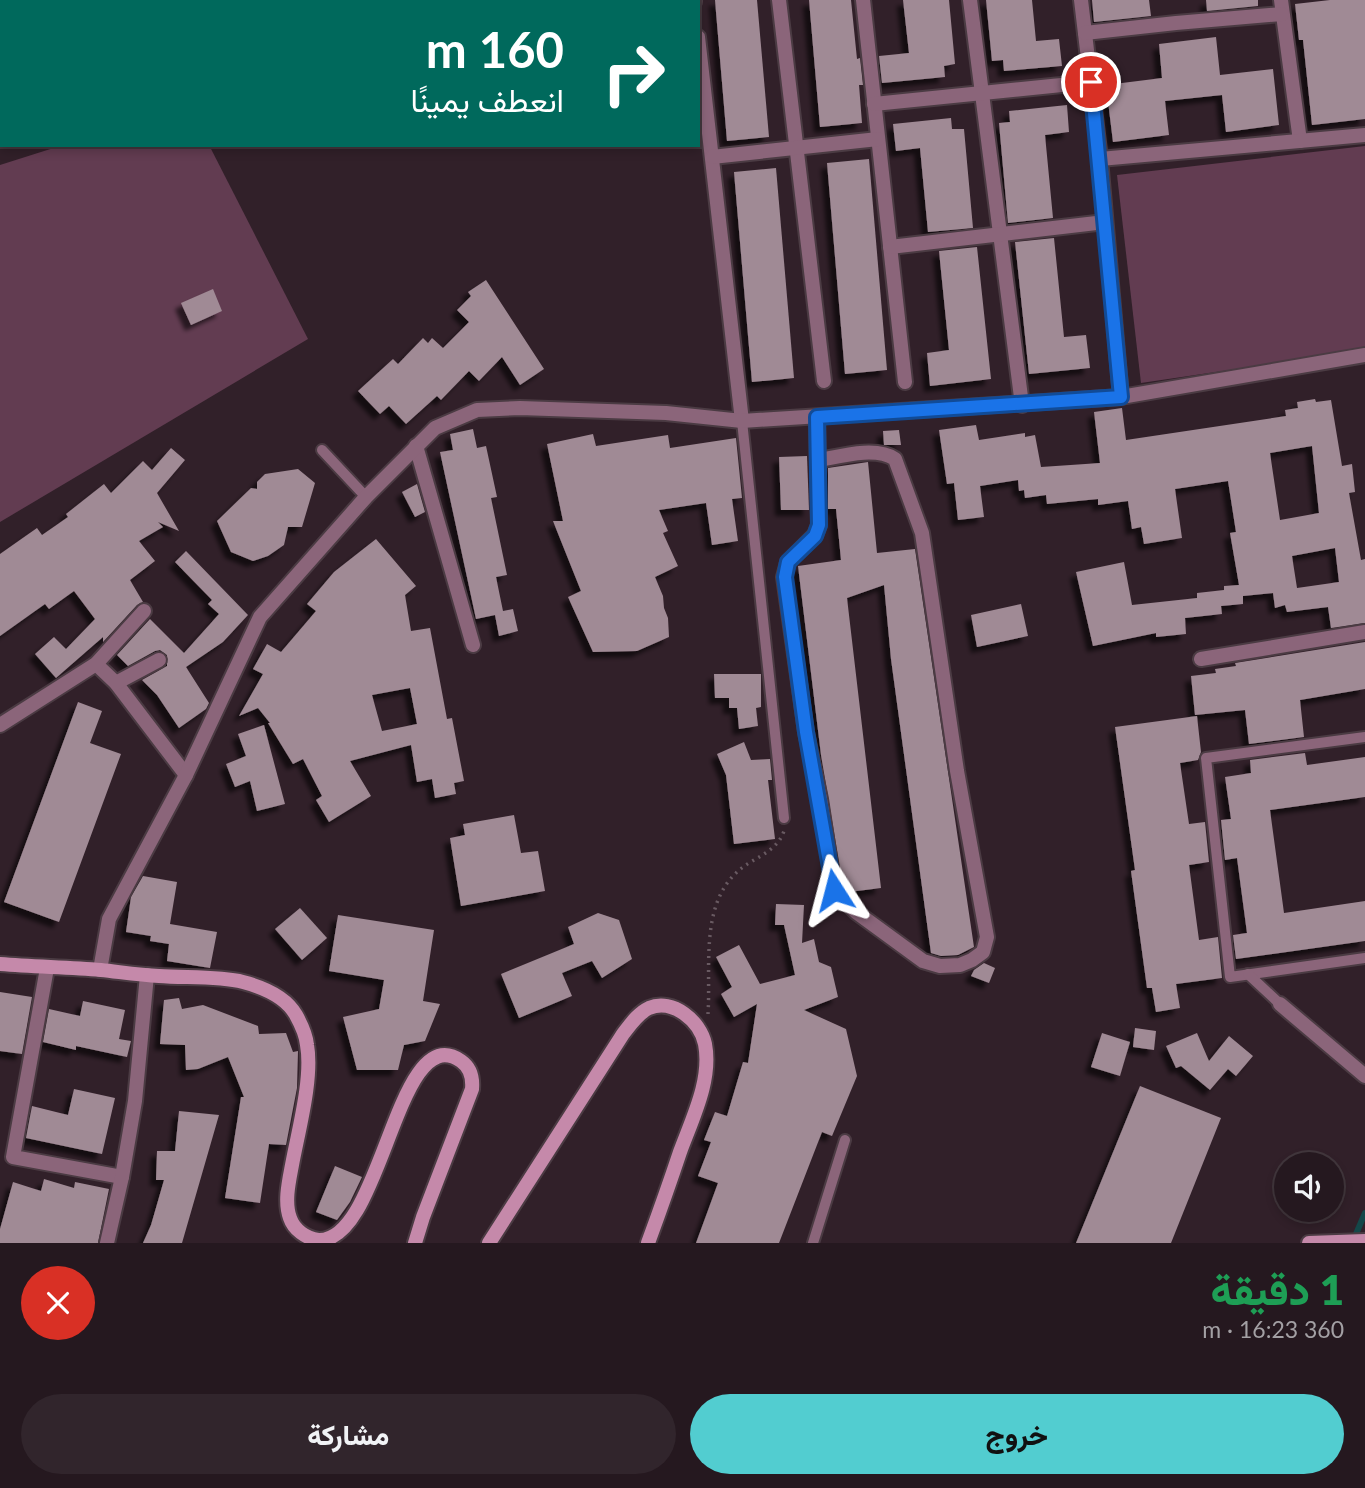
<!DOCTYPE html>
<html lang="ar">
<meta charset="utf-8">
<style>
body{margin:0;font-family:Lato,Vazirmatn,sans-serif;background:#31252c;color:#f1f3f6;direction:rtl;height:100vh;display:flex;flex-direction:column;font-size:26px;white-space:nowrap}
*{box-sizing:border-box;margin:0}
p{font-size:23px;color:#a3a0a4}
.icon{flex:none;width:38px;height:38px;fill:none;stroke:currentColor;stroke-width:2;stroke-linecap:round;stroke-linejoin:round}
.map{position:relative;height:1243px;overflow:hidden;direction:ltr}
.details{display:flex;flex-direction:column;background:#25181f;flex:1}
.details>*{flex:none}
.top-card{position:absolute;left:0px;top:0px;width:700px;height:147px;box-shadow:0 4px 10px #0003,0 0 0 2px #42373d;direction:rtl;background:#00695c;color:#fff;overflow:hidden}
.controls{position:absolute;left:1274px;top:1152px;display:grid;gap:14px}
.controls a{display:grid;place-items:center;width:70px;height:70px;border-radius:50%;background:#25181f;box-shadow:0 4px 10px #0003,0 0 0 2px #42373d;font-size:35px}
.pin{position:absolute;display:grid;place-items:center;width:60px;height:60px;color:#fff;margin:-30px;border:4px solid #fff;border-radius:50%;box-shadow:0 2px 7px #0007}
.me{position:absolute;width:77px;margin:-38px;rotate:351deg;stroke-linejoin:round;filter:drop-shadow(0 0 5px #0008)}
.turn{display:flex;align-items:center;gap:24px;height:147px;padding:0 21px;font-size:32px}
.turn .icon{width:91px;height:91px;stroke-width:2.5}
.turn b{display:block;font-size:49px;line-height:60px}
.round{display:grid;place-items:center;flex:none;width:74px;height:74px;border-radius:37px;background:#31252c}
.headline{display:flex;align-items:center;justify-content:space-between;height:119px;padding:0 21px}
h1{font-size:42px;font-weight:800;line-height:52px;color:#1e9e55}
.button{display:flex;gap:14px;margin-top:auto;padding:14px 21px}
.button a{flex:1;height:80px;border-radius:42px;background:#52cdd0;color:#111;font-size:28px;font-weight:800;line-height:80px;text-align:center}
.button a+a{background:#31252c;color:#f1f3f6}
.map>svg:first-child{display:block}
.green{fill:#623c51}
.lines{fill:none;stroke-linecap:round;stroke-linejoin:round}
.stream{stroke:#144749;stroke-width:6}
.building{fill:#a08a95;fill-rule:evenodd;filter:url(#shadow)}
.lane-casing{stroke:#4b3b43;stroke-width:14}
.street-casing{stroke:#4b3b43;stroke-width:18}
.secondary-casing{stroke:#4b3b43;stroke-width:18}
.path{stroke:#695a62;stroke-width:3.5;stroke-dasharray:2 5;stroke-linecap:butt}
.lane{stroke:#8b657a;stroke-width:10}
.street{stroke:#8b657a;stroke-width:14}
.secondary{stroke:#c589aa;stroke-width:14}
.route-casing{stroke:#114b97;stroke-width:18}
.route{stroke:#1a73e8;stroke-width:12}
</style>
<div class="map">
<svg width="1365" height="1243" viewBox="0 0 1365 1243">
<defs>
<filter id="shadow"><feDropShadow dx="-6" dy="6" stdDeviation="2" flood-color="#0009"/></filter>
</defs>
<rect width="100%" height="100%" fill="#312029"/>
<g class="green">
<path d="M63,145H209L308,339L0,522V165Z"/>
<path d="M1365,146V350L1141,383L1117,175Z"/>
</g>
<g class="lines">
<path class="stream" d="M1353,1241L1365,1213"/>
</g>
<g class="building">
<path d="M715,0H757L769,137L727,141Z"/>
<path d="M809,0H851L857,59L860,58L863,85H859L862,123L820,127Z"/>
<path d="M903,0H949L955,64L944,66L945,77L882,83L879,56L909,53Z"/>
<path d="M986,0H1032L1036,41L1059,39L1062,66L1004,71L1003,60L992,61Z"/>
<path d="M1092,0H1149L1151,16L1094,22Z"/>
<path d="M1206,0H1258V6L1207,11Z"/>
<path d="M1330,0H1365V119L1312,125L1303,40H1299L1295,4Z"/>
<path d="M1216,37L1220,75L1273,69L1279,125L1226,132L1222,95L1165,101L1169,135L1113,142L1106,85L1162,78L1159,44Z"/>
<path d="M1067,105L1069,132L1045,135L1053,218L1008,223L999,123L1010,122L1009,111Z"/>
<path d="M951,118L952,129H964L973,228L928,232L920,148L896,151L893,124Z"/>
<path d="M869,159L887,370L845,374L827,163Z"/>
<path d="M776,168L794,378L752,382L734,172Z"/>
<path d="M1054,238L1064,337L1086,335L1090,368L1029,374L1015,242Z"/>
<path d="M977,247L991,379L930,386L927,353L949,350L939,251Z"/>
<path d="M486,280L544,369L520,385L502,357L479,381L469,371L441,400L437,396L406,424L389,406L380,414L358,391L393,359L398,364L423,338L428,343L432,338L443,348L469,322L457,310L471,296L468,292Z"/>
<path d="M213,289L222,311L191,325L181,303Z"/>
<path d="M1315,399L1316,402L1331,400L1342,466L1352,464L1355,492L1349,493L1361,560L1365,559V623L1331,628L1328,607L1287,612L1285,605L1275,608L1273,593L1243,596V604L1221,606L1222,614L1185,618L1186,634L1156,637V633L1093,646L1076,572L1124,562L1132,605L1197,598V593L1224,590V586L1239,585L1230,533L1236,532L1228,481L1175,489L1182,538L1144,544L1141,527L1132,529L1128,501L1098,505V499L1047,504L1046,495L1025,498L1024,490L1019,491L1018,480L980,486L984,517L958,520L954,483L947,484L939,430L976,425L979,440L1025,433V437L1035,435L1041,467L1100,463L1094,412L1122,408L1126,440L1286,416L1285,410L1298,408L1297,402ZM1312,446L1319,513L1280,520L1270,453ZM1335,548L1339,582L1297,588L1292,556Z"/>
<path d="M473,429L477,448L486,446L497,497L491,498L507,575L496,577L503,611L513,609L518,631L499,636L495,615L476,619L440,452L453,450L450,434Z"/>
<path d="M899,430L901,445H884L883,431Z"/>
<path d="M593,434L596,446L668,435L670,448L736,438L742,498L732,499L738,541L712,545L706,503L659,510L668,531L663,533L678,566L655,577L663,596L664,608L668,618L669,637L637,651L593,652L568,597L581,591L553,521H563L547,444Z"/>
<path d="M171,448L185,460L157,493L179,531L158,522L163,527L139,541L155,561L130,580L143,602L137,605L103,642V637L56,678L35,654L54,637L66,649L95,619L74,591L49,609L45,604L0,636V554L37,528L42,535L68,517L66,514L104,484L111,493L143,461L152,470Z"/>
<path d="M807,456L809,510H781L779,457Z"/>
<path d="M868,462L877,553L915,549L974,947L958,955L941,956L931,953L891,659L884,585L847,598L881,888L849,892L843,885L821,755L798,566L841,560L836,509H828V468Z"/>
<path d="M298,469L315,483L302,527H288L284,545L268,556L253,561L231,552L217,521L251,488L257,489V482L265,474Z"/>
<path d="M417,484L425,512L415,517L402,492Z"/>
<path d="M376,539L416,586L405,595L411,631L430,628L447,719L452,718L464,781L454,783L456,794L435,798L432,779L417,782L411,745L350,761L371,796L329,822L316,800L322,796L303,759L293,764L268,723H270L258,708L239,716L263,674L253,669L267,644L281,652L316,611L307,604L334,572ZM410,688L417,724L382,731L372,695Z"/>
<path d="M186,551L248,615L223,642L186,667L209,703L206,709L179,728L157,695L142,680L167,666V655L160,650L155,651L128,666L117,655L150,619L184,653L219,614L208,604L212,600L175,562Z"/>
<path d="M1021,604L1028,636L977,647L971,615Z"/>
<path d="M1365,642V689L1300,700L1304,737L1249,744L1245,710L1195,715L1191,676L1216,673L1215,669L1236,666L1235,663Z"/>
<path d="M714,674H761V707L756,708L758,726L739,729L737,708H729V698H715Z"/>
<path d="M78,702L102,711L90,743L121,754L59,922L4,902Z"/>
<path d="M1197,716L1201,752L1198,760L1180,763L1189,824L1205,822L1209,862L1189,865L1199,940L1218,937L1222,978L1176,984L1180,1008L1156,1012L1152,988H1147L1131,871L1135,870L1115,727Z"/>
<path d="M264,725L285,804L257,811L250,781L235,787L226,764L246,756L238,734Z"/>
<path d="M744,742L751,760L770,759L772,780H768L775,839L734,844L726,775L717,754Z"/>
<path d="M1305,753L1307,765L1365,757V797L1270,810L1284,913L1365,901V941L1236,959L1233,935L1247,933L1237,858L1225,860L1221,820L1231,819L1225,777L1251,773L1250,760Z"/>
<path d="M514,815L521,853L538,851L545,891L461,906L450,838L465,835L463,824Z"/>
<path d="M143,876L177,882L170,924L217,932L210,968L167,961L169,944L150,941L151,936L126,932L131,897Z"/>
<path d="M776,904L804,905L802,943L814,939L819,962L831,967L838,997L804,1010L846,1029L857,1076L832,1136L822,1132L779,1243H696L718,1183L698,1176L711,1142L704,1140L715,1112L727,1116L743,1062L748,1063L757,1004L734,1017L721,994L732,987L716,957L739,945L760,984L795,975L784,925H775Z"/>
<path d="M300,908L327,938L302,960L275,929Z"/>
<path d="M598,913L619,920L632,959L602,978L592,961L562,973L572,996L519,1018L501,974L574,944L568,927Z"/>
<path d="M338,915L434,930L423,1001L440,1004L425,1041L404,1045L398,1070H357L343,1017L379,1009L384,980L329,971Z"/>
<path d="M984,963L995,968L989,983L971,976L974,970Z"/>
<path d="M0,992L32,997L22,1054L0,1051Z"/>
<path d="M179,998L182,1009L203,1005L258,1026L259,1034L286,1033L293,1052L298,1051L297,1088L286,1145L269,1144L260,1203L225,1198L241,1097H244L228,1057L198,1069L186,1070L185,1045L160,1044L164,1000Z"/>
<path d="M83,1001L125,1010L119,1039L131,1041L127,1057L76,1046V1050L43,1042L49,1009L80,1016Z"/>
<path d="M1135,1028L1156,1031L1154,1050L1133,1047Z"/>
<path d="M1102,1033L1130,1042L1120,1076L1091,1067Z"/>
<path d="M1197,1033L1209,1061L1229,1036L1253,1056L1236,1076L1228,1069L1210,1090L1181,1066L1176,1068L1166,1046Z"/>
<path d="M1140,1086L1221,1118L1171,1243H1076Z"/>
<path d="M74,1089L115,1098L102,1154L26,1138L32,1106L68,1115Z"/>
<path d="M179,1111L219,1115L182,1243H143L151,1225L164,1180H156L157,1151H175Z"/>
<path d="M335,1166L362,1177L350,1202L337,1220L316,1212Z"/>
<path d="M44,1179L74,1188L75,1182L109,1189L98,1243H0V1229L13,1182L41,1191Z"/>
</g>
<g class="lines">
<defs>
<g id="lane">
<path d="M742,421L784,818"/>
<path d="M322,450L366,497"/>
<path d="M1365,737L1206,758L1230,977L1365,958"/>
<path d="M1248,974L1280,1004"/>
<path d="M813,1243L845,1140"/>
</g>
<g id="street">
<path d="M694,0V2"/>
<path d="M779,0L824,381"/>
<path d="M863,0L905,382"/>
<path d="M970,0L1022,405"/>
<path d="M1081,0L1100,159L1121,397"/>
<path d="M1281,0L1300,141"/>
<path d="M26,2L32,0"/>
<path d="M0,8H2"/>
<path d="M1085,33L1176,23L1282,14"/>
<path d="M698,37L742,421"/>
<path d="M874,104L1091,82"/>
<path d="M712,157L878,139"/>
<path d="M1100,159L1365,135"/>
<path d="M890,247L1105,222"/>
<path d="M817,417L819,525L815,535L788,562L784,577L806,732L820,799L834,890L856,912L923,961L940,966L960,965L972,960L983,952L987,937L957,771L922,533L895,459C876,446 841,456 820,460"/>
<path d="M416,446L473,645"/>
<path d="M1201,659L1365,632"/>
<path d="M96,664L116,683L186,775"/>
<path d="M116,683L159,660"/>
<path d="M0,725L96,664L144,611"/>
<path d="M47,968L13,1157L122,1177"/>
<path d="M100,970L109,919L186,775L260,617L366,497L435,428L477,410L520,408L666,413L742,421L1121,397L1365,355"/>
<path d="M1280,1004L1365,1076"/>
<path d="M107,1243L122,1177L135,1101L147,975"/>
</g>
<g id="secondary">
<path d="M0,964C34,967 67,967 101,970C120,972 139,975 159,976C185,978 219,976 243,982C262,987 286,997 296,1015C301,1024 306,1034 307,1045C313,1078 298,1132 292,1165C289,1181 284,1202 290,1218C294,1230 306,1238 318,1240C383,1243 396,1017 461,1061C471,1068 473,1078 472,1089L423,1217L415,1243"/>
<path d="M489,1243L623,1034C630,1025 638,1013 649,1008C673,998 700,1021 705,1044C712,1080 692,1119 680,1152C670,1182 659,1213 648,1243"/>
<path d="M1309,1243L1365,1241"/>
</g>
</defs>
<use href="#lane" class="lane-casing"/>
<use href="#street" class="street-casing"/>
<use href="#secondary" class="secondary-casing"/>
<path class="path" d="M708,1014C711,969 700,907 736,873C752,857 776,854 784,831"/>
<use href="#lane" class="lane"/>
<use href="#street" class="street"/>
<use href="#secondary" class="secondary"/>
</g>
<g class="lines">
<defs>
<path id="route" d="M834,890L806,732L785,577L788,562L815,536L819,525L817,417L1121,397L1091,82"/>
</defs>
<use href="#route" class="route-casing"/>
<use href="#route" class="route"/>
</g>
</svg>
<div class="controls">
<a><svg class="icon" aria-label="sound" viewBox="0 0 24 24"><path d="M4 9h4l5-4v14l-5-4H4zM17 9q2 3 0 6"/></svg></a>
</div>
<div class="pin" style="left:1091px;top:82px;background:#d93025"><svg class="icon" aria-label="arrive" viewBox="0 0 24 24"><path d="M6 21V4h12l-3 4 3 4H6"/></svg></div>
<svg class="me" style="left:834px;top:890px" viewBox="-20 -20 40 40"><path d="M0-17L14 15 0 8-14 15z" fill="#1a73e8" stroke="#fff" stroke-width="4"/></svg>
<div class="top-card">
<div class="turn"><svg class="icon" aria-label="right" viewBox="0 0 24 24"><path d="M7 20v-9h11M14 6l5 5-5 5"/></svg><div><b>160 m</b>انعطف يمينًا</div></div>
</div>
</div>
<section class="details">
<div class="headline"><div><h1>1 دقيقة</h1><p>360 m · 16:23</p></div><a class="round" style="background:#d93025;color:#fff"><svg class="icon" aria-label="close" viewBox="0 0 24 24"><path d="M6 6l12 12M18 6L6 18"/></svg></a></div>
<div class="button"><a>خروج</a><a>مشاركة</a></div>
</section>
